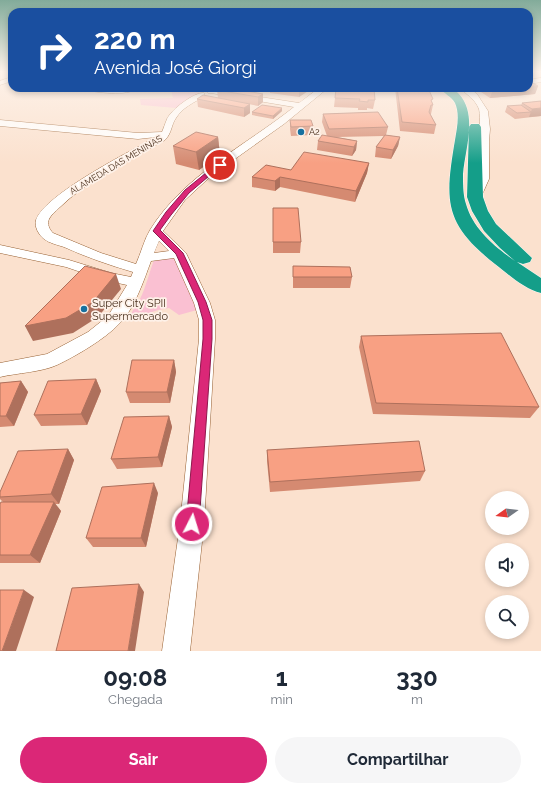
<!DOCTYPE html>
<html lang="pt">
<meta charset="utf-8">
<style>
body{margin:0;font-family:Raleway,sans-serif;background:#f6f6f7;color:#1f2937;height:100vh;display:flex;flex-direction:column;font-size:15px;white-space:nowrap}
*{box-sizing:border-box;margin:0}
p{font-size:13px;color:#747a83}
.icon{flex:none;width:22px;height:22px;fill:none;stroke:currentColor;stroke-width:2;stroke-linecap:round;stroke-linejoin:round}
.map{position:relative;height:651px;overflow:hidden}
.sheet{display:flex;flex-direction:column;background:#fff;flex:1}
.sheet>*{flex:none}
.banner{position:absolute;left:8px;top:8px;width:525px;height:84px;border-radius:12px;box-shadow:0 2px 6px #0003;background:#1a4fa0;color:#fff;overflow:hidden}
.needle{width:26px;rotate:256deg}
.controls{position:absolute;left:485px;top:491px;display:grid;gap:8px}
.controls a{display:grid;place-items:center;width:44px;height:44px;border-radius:50%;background:#fff;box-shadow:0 2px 6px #0003;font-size:20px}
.pin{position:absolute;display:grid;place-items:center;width:34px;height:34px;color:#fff;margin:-17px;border:2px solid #fff;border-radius:50%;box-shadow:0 1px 4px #0007}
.me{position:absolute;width:44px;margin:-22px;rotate:5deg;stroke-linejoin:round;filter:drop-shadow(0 0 3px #0008)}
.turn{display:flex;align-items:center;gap:14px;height:84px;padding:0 20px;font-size:18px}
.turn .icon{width:52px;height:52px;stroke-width:2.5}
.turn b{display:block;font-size:28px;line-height:34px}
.eta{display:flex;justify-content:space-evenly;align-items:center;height:68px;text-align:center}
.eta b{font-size:24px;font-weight:700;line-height:28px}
.action{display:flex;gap:8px;margin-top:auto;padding:8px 20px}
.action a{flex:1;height:46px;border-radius:24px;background:#db2777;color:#fff;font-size:16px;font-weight:700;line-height:46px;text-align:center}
.action a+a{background:#f6f6f7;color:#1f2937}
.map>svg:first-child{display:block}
.green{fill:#fac0d2}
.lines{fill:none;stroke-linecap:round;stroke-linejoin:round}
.minor-casing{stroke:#976032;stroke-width:1}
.highway-casing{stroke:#fff;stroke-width:1}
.minor{fill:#fff;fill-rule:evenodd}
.highway{fill:#149e89;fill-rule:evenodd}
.wall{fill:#d58a71}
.shaded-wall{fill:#ae705c}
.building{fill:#f8a083;stroke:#ae705c}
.route{fill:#db2777;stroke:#8e194d}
.poi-dot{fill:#17709f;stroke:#fef1e8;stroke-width:1.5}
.labels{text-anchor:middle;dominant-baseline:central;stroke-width:3.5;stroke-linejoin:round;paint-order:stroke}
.far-poi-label{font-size:9px;fill:#4a311e;stroke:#fef1e8;text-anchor:start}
.far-street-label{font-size:9px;fill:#4a311e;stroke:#fef1e8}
.poi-label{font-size:11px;fill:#4a311e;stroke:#fef1e8;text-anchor:start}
</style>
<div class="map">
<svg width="541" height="651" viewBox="0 0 541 651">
<rect width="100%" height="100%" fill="#fbe1ce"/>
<g class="green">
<path d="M176,88H207L176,108L141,105L140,99L173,98L171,90Z"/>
<path d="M176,257L197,310L179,315L169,308L158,310L131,319C130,311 137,306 140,299C146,287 149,273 154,260Z"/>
</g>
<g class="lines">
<defs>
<g id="minor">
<path d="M12,77V81L0,85V81Z"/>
<path d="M541,78V82L529,84V80Z"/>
<path d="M80,88H138C126,97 98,92 84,90Z"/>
<path d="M319,88H328L284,124L211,176L185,200L163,231L186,253L210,303L215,320V339L204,524L190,651H162L180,524L199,339V320L194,303L174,258L151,261C144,280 134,310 119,324C105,339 76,356 57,365C42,372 17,373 0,377V363L47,354L88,332L108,316L127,285L104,280L66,267L0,253V245L69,260L111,273L131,277L133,272C109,265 86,257 64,247C58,245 49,243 44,239C39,235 34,227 36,220C45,194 131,151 156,137L138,139L0,126V120L138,133L162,132C164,128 165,123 167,119C171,110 194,92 204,93V97C194,102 182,108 176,118C171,125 172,133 165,140C129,160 89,179 59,208C56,211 51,215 49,219C47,224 49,229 53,233L101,253L136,264C141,253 144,240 150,230C184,175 245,146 294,107L211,93H208V89L299,103ZM159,241L169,251L154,253Z"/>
<path d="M460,88H469L477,94L488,111L490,129L489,141V179L481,197L479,199H471L469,197C472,192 476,186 478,180C480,174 481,115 479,109C475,99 467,95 460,88Z"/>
</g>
<path id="highway" d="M440,88C443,88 449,87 452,88C454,89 457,92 459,94C478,115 465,149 463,174C463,184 463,195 466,204C473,229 495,247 515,261L500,248L484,231L472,211L467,197L469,127L471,124H479L481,127L483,197L488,211L496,224L532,258L530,262L523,264L517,262L541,278V293C524,289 508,274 495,264C443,223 445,200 455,140C457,128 460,114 455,103C451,96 444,94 440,88Z"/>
</defs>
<use href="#minor" class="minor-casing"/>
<use href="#highway" class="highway-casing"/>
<use href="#minor" class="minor"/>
<use href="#highway" class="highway"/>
</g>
<g class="wall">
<path d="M538,86L535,94L490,98L481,92L482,88H529Z"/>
<path d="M270,88H311V89L299,97L270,93Z"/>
<path d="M395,88H428L433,105L431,114H430L436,125L434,134L400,131Z"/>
<path d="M217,90L263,94V102L258,106L218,98Z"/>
<path d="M335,98L375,100L373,109L367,108V110H358V108L334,107Z"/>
<path d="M197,99L250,104V113L244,117L198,107Z"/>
<path d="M541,101V116L515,119L505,112L507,106L521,105L522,103Z"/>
<path d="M282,111L273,119L252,115V112Z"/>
<path d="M323,114L388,127L386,135L400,137L398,146L391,159L375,157L376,147L384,136L337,137L357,141L356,150L352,156L317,150L318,141L327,136L322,122Z"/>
<path d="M290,120L313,126V135L291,136L290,129Z"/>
<path d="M218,137L220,155L199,170L176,164L173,146Z"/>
<path d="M369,163L367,173L355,202L280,187L275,191L252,187V177L291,170Z"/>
<path d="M273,208L301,242L300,253H273Z"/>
<path d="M293,266L352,277L350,288H293Z"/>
<path d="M361,336L539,407L530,418L373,414L359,347Z"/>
<path d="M174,360L176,372L170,403H130L126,392Z"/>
<path d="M96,379L101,391L87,425L41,426L34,415Z"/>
<path d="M21,381L28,392L14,426L0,427V383Z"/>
<path d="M169,416L172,427L162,467L117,469L111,459Z"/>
<path d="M68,449L74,460L59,504H55L61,511L40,563H0V504L3,502L0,499V492Z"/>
<path d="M267,450L425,471L420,481L270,492L267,461Z"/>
<path d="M158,493L146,547H93L86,538Z"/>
</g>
<g class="shaded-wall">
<path d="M535,72L533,78H529V73Z"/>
<path d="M529,86H538L535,94L490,98L493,89L510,88H529Z"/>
<path d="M301,88H311V89L299,97V89Z"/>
<path d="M263,94V102L258,106V97Z"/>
<path d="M250,104V113L244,117V108Z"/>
<path d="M282,108V111L273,119V116Z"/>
<path d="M541,108V116L529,117L532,109Z"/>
<path d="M218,137L220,155L199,170L196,152Z"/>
<path d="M400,137L398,146L391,159L393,150Z"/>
<path d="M357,141L356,150L352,156L354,147Z"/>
<path d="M369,163L367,173L355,202L356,191Z"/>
<path d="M280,177V187L275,191V181Z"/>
<path d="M116,274L121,289L98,317L73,333L33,341L25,326Z"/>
<path d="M174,360L176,372L170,403L167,392Z"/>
<path d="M96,379L101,391L87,425L81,414Z"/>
<path d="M21,381L28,392L14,426L6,416Z"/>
<path d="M169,416L172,427L162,467L158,457Z"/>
<path d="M68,449L74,460L59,504L51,494Z"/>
<path d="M154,483L158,493L146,547L141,538Z"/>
<path d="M54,502L61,511L40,563L30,555Z"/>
<path d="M139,584L144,592L135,651H128Z"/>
<path d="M24,590L34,597L16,651H2Z"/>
</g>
<g class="building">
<path d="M529,81L538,86H529Z"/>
<path d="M220,88H230L263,94L258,97L217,90Z"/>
<path d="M290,88H301L299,89Z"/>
<path d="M336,88H374L375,100H368V102L359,101L360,99L335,98Z"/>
<path d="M397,88H428L433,99L431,100L433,105H431L429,112L436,125L402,122Z"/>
<path d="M490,88H510L493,89Z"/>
<path d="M203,95L250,104L244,108L197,99Z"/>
<path d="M541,101V108L532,109L522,103Z"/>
<path d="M262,105L282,108L273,116L252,112Z"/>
<path d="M521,105L531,112L517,113L507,106Z"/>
<path d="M378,112L388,127L329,129L323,114Z"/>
<path d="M290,120H311L313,126L291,127Z"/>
<path d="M196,132L218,137L196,152L173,146Z"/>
<path d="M322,135L357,141L354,147L318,141Z"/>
<path d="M385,135L400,137L393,150L376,147Z"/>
<path d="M304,152L369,163L356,191L280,177L275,181L252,177L266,165L291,170Z"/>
<path d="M273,208H298L301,242H273Z"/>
<path d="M85,266L116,274L93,302L66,318L25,326Z"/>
<path d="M293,266L350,267L352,277H293Z"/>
<path d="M501,333L539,407L376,403L361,336Z"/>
<path d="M132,360H174L167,392H126Z"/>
<path d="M96,379L81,414L34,415L48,381Z"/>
<path d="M21,381L6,416H0V383Z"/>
<path d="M169,416L158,457L111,459L124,417Z"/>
<path d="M419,441L425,471L270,482L267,450Z"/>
<path d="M68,449L51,494L0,497V492L18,451Z"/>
<path d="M154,483L141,538H86L102,487Z"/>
<path d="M1,502H54L30,555H0V504Z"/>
<path d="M139,584L128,651H56L72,588Z"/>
<path d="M0,590H24L2,651H0Z"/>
</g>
<linearGradient id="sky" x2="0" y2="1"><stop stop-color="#82ab9a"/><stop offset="0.44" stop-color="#fdf2e9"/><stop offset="1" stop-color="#fdf2e9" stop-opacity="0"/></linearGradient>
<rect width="541" height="163" fill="url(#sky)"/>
<path class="route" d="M217,164L222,165L189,193L171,215L160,230L183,253L206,302L212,320V339L199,524L197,528L192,530L188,528L186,524L203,339V320L198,302L176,254L153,231L166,212L185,190Z"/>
<g class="poi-dot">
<circle cx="301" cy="132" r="4"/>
<circle cx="84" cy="309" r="4"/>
</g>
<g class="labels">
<g class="far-poi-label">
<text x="309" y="132">A2</text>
</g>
<g class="far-street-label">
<text transform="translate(116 165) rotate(-31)">ALAMEDA DAS MENINAS</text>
</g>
<g class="poi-label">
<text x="92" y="303">Super City SPII<tspan x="92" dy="13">Supermercado</tspan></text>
</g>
</g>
</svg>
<div class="controls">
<a><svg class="needle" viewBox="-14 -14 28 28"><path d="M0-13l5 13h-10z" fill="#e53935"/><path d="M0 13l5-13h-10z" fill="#747a83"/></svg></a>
<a><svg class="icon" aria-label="sound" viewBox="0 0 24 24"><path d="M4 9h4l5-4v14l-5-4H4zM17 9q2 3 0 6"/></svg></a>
<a><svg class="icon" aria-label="search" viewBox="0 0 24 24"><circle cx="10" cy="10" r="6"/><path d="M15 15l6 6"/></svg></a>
</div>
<div class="pin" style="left:220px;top:165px;background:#d93025"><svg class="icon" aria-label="arrive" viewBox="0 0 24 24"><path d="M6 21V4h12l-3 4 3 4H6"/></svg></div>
<svg class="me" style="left:192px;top:524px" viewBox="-20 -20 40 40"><circle r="17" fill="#db2777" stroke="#fff" stroke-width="3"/><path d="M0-11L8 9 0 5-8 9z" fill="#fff"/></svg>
<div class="banner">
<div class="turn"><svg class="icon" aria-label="right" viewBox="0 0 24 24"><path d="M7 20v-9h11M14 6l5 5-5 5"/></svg><div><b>220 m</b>Avenida José Giorgi</div></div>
</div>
</div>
<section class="sheet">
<div class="eta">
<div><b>09:08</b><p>Chegada</p></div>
<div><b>1</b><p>min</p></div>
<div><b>330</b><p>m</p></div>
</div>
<div class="action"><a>Sair</a><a>Compartilhar</a></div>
</section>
